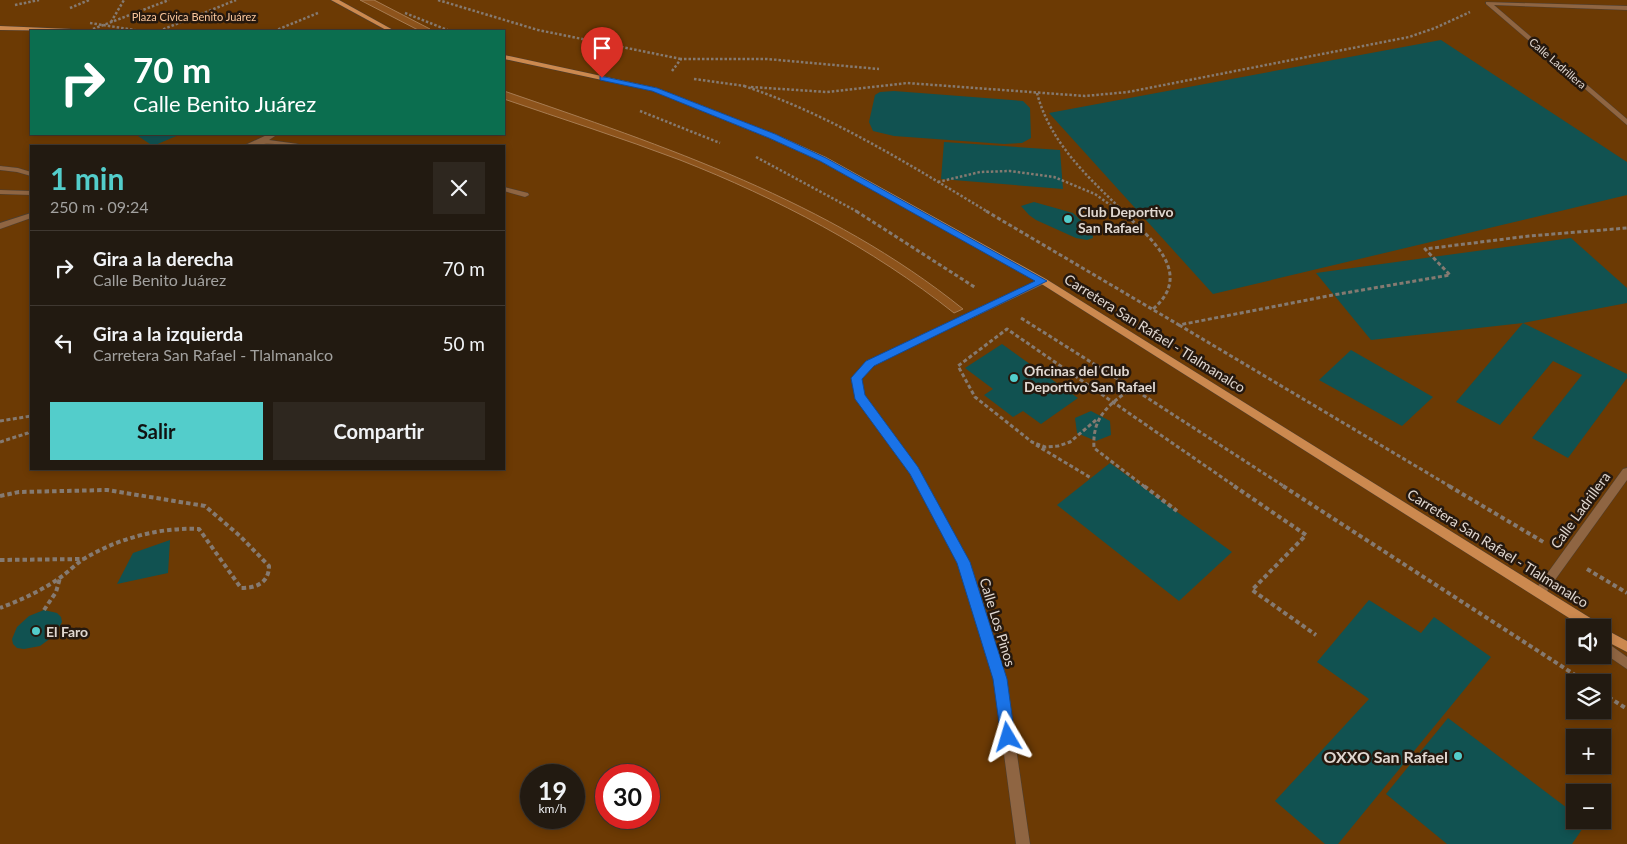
<!DOCTYPE html>
<html lang="es">
<meta charset="utf-8">
<style>
body{margin:0;font-family:Lato,sans-serif;background:#2e271f;color:#f1f3f6;height:100vh;display:flex;flex-direction:column;font-size:19px;white-space:nowrap}
*{box-sizing:border-box;margin:0}
p{font-size:16px;color:#a2a19f}
.icon{flex:none;width:28px;height:28px;fill:none;stroke:currentColor;stroke-width:2;stroke-linecap:round;stroke-linejoin:round}
.map{position:relative;flex:1;overflow:hidden}
.drawer{position:absolute;left:30px;top:145px;width:475px;height:325px;display:flex;flex-direction:column;background:#221a11;border-radius:0px;box-shadow:0 2px 8px #0003,0 0 0 1px #3f3831}
.drawer>*{flex:none}
.top-card{position:absolute;left:30px;top:30px;width:475px;height:105px;border-radius:0px;box-shadow:0 2px 8px #0003,0 0 0 1px #3f3831;background:#0b6e4f;color:#fff;overflow:hidden}
.buttons{position:absolute;left:1566px;top:619px;display:grid;gap:10px}
.buttons a{display:grid;place-items:center;width:45px;height:45px;border-radius:0px;background:#221a11;box-shadow:0 2px 8px #0003,0 0 0 1px #3f3831;font-size:25px}
.speed{position:absolute;left:520px;top:764px;display:flex;gap:10px;font-size:25px;font-weight:700;text-align:center}
.speed>*{display:grid;place-content:center;width:65px;height:65px;border-radius:50%;background:#221a11;box-shadow:0 2px 8px #0003,0 0 0 1px #3f3831;line-height:1}
.speed small{font-size:12px;font-weight:400}
.speed .limit{border:8px solid #d22;background:#fff;color:#111}
.pin{position:absolute;display:grid;place-items:center;width:42px;height:42px;color:#fff;margin:-51px -21px;border-radius:50% 50% 50% 0;rotate:-45deg;box-shadow:0 0 5px #0007}
.pin .icon{rotate:45deg}
.me{position:absolute;width:55px;margin:-28px;rotate:353deg;stroke-linejoin:round;filter:drop-shadow(0 0 4px #0008)}
.turn{display:flex;align-items:center;gap:18px;height:105px;padding:0 20px;font-size:22px}
.turn .icon{width:65px;height:65px;stroke-width:2.5}
.turn b{display:block;font-size:35px;line-height:42px}
.round{display:grid;place-items:center;flex:none;width:52px;height:52px;border-radius:0px;background:#2e271f}
.overview{display:flex;align-items:center;justify-content:space-between;height:85px;padding:0 20px}
h1{font-size:30px;font-weight:700;line-height:38px;color:#53cdcb}
.action{display:flex;gap:10px;margin-top:auto;padding:10px 20px}
.action a{flex:1;height:58px;border-radius:0px;background:#53cdcb;color:#111;font-size:20px;font-weight:700;line-height:58px;text-align:center}
.action a+a{background:#2e271f;color:#f1f3f6}
ul{padding:0;list-style:none}
li{display:flex;align-items:center;gap:15px;height:75px;padding:0 20px;border-top:1px solid #3f3831}
li div{flex:1}
li b{display:block;font-size:19px}
li em{font-style:normal}
.map>svg:first-child{display:block}
.green{fill:#6c3a04;fill-rule:evenodd}
.water{fill:#8d531b;stroke:#a67b51}
.building{fill:#115251}
.lines{fill:none;stroke-linecap:round;stroke-linejoin:round}
.street-casing{stroke:#4a3f35;stroke-width:1}
.secondary-casing{stroke:#4a3f35;stroke-width:1}
.path-far2{stroke:#857a71;stroke-width:2.5;stroke-dasharray:2.5 2;stroke-linecap:butt}
.path-far1{stroke:#857a71;stroke-width:3;stroke-dasharray:4 2.5;stroke-linecap:butt}
.path{stroke:#857a71;stroke-width:4;stroke-dasharray:4.5 3;stroke-linecap:butt}
.street{fill:#8f6542;fill-rule:evenodd}
.secondary{fill:#cc894f;fill-rule:evenodd}
.route{fill:#1a73e8;stroke:#114b97}
.poi-dot{fill:#53cdcb;stroke:#25180e;stroke-width:2}
.labels{text-anchor:middle;dominant-baseline:central;stroke-width:5;stroke-linejoin:round;paint-order:stroke}
.far-park-label{font-size:11px;fill:#f9c69c;stroke:#25180e}
.far-street-label{font-size:11px;fill:#e0d7d0;stroke:#25180e}
.poi-label{font-size:14px;font-weight:bold;fill:#e0d7d0;stroke:#25180e;text-anchor:start}
.street-label{font-size:14px;fill:#e0d7d0;stroke:#25180e}
.near-poi-label{font-size:16px;font-weight:bold;fill:#e0d7d0;stroke:#25180e;text-anchor:end}
</style>
<div class="map">
<svg width="1627" height="844" viewBox="0 0 1627 844">
<rect width="100%" height="100%" fill="#2e2217"/>
<path class="green" d="M0,0H1627V844H0ZM31,31H504V134H31ZM31,146H504V469H31ZM1575,628H1602V655H1575ZM1575,682H1602V710H1575ZM1575,738H1602V765H1575ZM531,775H574V818H531ZM606,775H649V818H606ZM1575,792H1602V820H1575Z"/>
<g class="water">
<path d="M360,0H374L430,29L420,31Z"/>
<path d="M504,91C664,146 829,201 963,309L954,313C872,248 777,198 680,160C622,138 562,119 504,99Z"/>
</g>
<g class="building">
<path d="M1441,40L1627,162V195L1213,294L1049,113Z"/>
<path d="M894,91L1023,101L1030,108L1031,138L1022,143L1004,144L894,136L873,131L869,122L875,95L880,92Z"/>
<path d="M135,134H181L153,146Z"/>
<path d="M944,142L1060,150L1063,189L941,179Z"/>
<path d="M1034,202L1073,213L1092,231L1093,238L1087,240L1076,238L1036,220L1029,215L1021,206Z"/>
<path d="M1571,238L1627,288V303L1523,323L1371,340L1316,273Z"/>
<path d="M1523,323L1627,374V378L1568,458L1532,438L1582,375L1553,361L1500,425L1456,402Z"/>
<path d="M1002,344L1020,357L1078,398L1041,424L1023,411L1013,417L984,395L993,389L965,368Z"/>
<path d="M1351,350L1433,397L1402,426L1319,380Z"/>
<path d="M1091,411L1110,421L1111,435L1096,441L1077,433L1075,418Z"/>
<path d="M1110,463L1232,552L1179,601L1057,505Z"/>
<path d="M170,540L168,573L117,584L133,553Z"/>
<path d="M1369,600L1421,633L1434,617L1491,657L1338,844H1325L1275,801L1369,699L1317,662Z"/>
<path d="M44,610L57,613L61,617L62,622L55,635L40,646L24,649L17,648L13,644L12,639L17,627L29,616Z"/>
<path d="M1448,718L1575,814V820H1584L1587,822L1572,844H1447L1386,794Z"/>
</g>
<g class="lines">
<defs>
<g id="street">
<path d="M1486,2L1627,6V10L1494,5L1627,119V125L1486,4Z"/>
<path d="M269,134H278L269,140L298,144L302,146C289,147 276,143 264,144C257,144 251,146 243,146Z"/>
<path d="M0,166L18,168L31,172V176L17,172L0,170Z"/>
<path d="M504,187L528,193L529,195L525,197L504,191Z"/>
<path d="M0,190L31,191V195L0,194Z"/>
<path d="M31,213V218L0,229V223Z"/>
<path d="M1043,278L1047,281L1046,283L873,365L861,379L864,395L918,468L969,562L1006,679L1030,844H1016L994,679L958,563L910,474L856,399L851,378L867,361Z"/>
<path d="M1627,468V480L1547,591L1553,597L1551,601C1544,603 1537,598 1534,592L1536,589L1623,469Z"/>
<path d="M1602,639L1627,657V669L1602,652Z"/>
</g>
<g id="secondary">
<path d="M331,0H339L395,31H388Z"/>
<path d="M0,26L71,29L74,31L0,30Z"/>
<path d="M504,55L657,88L775,134L826,157L1046,279L1600,624L1601,627L1627,641V652L1602,639V628H1585L1040,283L820,161L769,138L653,91L504,59Z"/>
</g>
</defs>
<use href="#street" class="street-casing"/>
<use href="#secondary" class="secondary-casing"/>
<g class="path-far2">
<path d="M438,0L538,30L681,59"/>
<path d="M15,5L39,0"/>
<path d="M70,8L89,0"/>
<path d="M405,13L450,31"/>
<path d="M111,22L124,0"/>
<path d="M90,23L141,31"/>
<path d="M93,29L169,0"/>
<path d="M159,31L236,0"/>
<path d="M274,31L318,13"/>
<path d="M672,71L681,59H767L879,69"/>
<path d="M694,79L745,86"/>
<path d="M744,86C831,115 910,165 988,212"/>
<path d="M751,87L827,92L907,83L1085,96L1128,92L1409,37L1435,28L1470,12"/>
<path d="M1037,93C1050,143 1088,177 1124,212"/>
<path d="M640,111L720,143"/>
<path d="M756,157L858,212"/>
<path d="M938,182L980,172L1010,171L1054,177L1095,194L1120,212"/>
</g>
<g class="path-far1">
<path d="M856,211L976,288"/>
<path d="M986,211L1179,325L1333,295L1450,275L1425,249L1529,236L1627,228"/>
<path d="M1118,211L1127,217"/>
<path d="M1122,211C1150,238 1195,273 1153,309"/>
<path d="M1021,318L1132,388C1109,405 1092,416 1094,448L1145,487"/>
<path d="M1179,325L1451,487"/>
<path d="M1132,388L1285,487"/>
<path d="M1096,420L1070,442L1058,446L1045,447L1032,442L975,397L958,366L1007,329L1236,487"/>
<path d="M0,421L31,416"/>
<path d="M0,442L28,433L31,430"/>
<path d="M1036,445L1091,478"/>
</g>
<g class="path">
<path d="M1144,486L1177,511"/>
<path d="M1234,486L1306,535L1252,590L1316,635"/>
<path d="M1283,486L1586,682"/>
<path d="M1449,486L1545,543"/>
<path d="M0,496L19,492L107,490L205,506L240,536L269,566C269,583 256,588 241,588L199,529C159,527 116,539 82,560C75,565 68,572 61,577C43,590 21,600 0,608"/>
<path d="M0,560L83,559"/>
<path d="M1587,569L1627,593"/>
<path d="M44,610L56,592L60,578"/>
<path d="M1602,693L1627,709"/>
</g>
<use href="#street" class="street"/>
<use href="#secondary" class="secondary"/>
</g>
<path class="route" d="M600,76L657,88L775,134L826,158L1047,281L874,366L862,379L865,395L918,467L970,562L1007,679L1015,737L1013,742L1008,744L1003,742L1001,737L993,679L957,563L910,474L855,399L851,378L866,361L1035,281L820,161L769,138L652,91L600,80Z"/>
<g class="poi-dot">
<circle cx="1068" cy="219" r="5"/>
<circle cx="1014" cy="378" r="5"/>
<circle cx="36" cy="631" r="5"/>
<circle cx="1458" cy="756" r="5"/>
</g>
<g class="labels">
<g class="far-park-label">
<text x="194" y="16">Plaza Cívica Benito Juárez</text>
</g>
<g class="far-street-label">
<text transform="translate(1558 63) rotate(41)">Calle Ladrillera</text>
</g>
<g class="poi-label">
<text x="1078" y="211">Club Deportivo<tspan x="1078" dy="16">San Rafael</tspan></text>
<text x="1024" y="370">Oficinas del Club<tspan x="1024" dy="16">Deportivo San Rafael</tspan></text>
<text x="46" y="631">El Faro</text>
</g>
<g class="street-label">
<text transform="translate(1155 333) rotate(32)">Carretera San Rafael - Tlalmanalco</text>
<text transform="translate(1580 510) rotate(-54)">Calle Ladrillera</text>
<text transform="translate(1498 548) rotate(32)">Carretera San Rafael - Tlalmanalco</text>
<text transform="translate(998 622) rotate(73)">Calle Los Pinos</text>
</g>
<g class="near-poi-label">
<text x="1448" y="756">OXXO San Rafael</text>
</g>
</g>
</svg>
<div class="buttons">
<a><svg class="icon" aria-label="sound" viewBox="0 0 24 24"><path d="M4 9h4l5-4v14l-5-4H4zM17 9q2 3 0 6"/></svg></a>
<a><svg class="icon" aria-label="layers" viewBox="0 0 24 24"><path d="M12 4l9 5-9 5-9-5zM3 14l9 5 9-5"/></svg></a>
<a>+</a>
<a>−</a>
</div>
<div class="speed"><div>19<small>km/h</small></div><div class="limit">30</div></div>
<div class="pin" style="left:602px;top:78px;background:#d93025"><svg class="icon" aria-label="arrive" viewBox="0 0 24 24"><path d="M6 21V4h12l-3 4 3 4H6"/></svg></div>
<svg class="me" style="left:1008px;top:737px" viewBox="-20 -20 40 40"><path d="M0-17L14 15 0 8-14 15z" fill="#1a73e8" stroke="#fff" stroke-width="4"/></svg>
<div class="top-card">
<div class="turn"><svg class="icon" aria-label="right" viewBox="0 0 24 24"><path d="M7 20v-9h11M14 6l5 5-5 5"/></svg><div><b>70 m</b>Calle Benito Juárez</div></div>
</div>
<section class="drawer">
<div class="overview"><div><h1>1 min</h1><p>250 m · 09:24</p></div><a class="round"><svg class="icon" aria-label="close" viewBox="0 0 24 24"><path d="M6 6l12 12M18 6L6 18"/></svg></a></div>
<ul>
<li><svg class="icon" aria-label="right" viewBox="0 0 24 24"><path d="M7 20v-9h11M14 6l5 5-5 5"/></svg><div><b>Gira a la derecha</b><p>Calle Benito Juárez</p></div><em>70 m</em></li>
<li><svg class="icon" aria-label="left" viewBox="0 0 24 24"><path d="M17 20v-9H6M10 6l-5 5 5 5"/></svg><div><b>Gira a la izquierda</b><p>Carretera San Rafael - Tlalmanalco</p></div><em>50 m</em></li>
</ul>
<div class="action"><a>Salir</a><a>Compartir</a></div>
</section>
</div>
